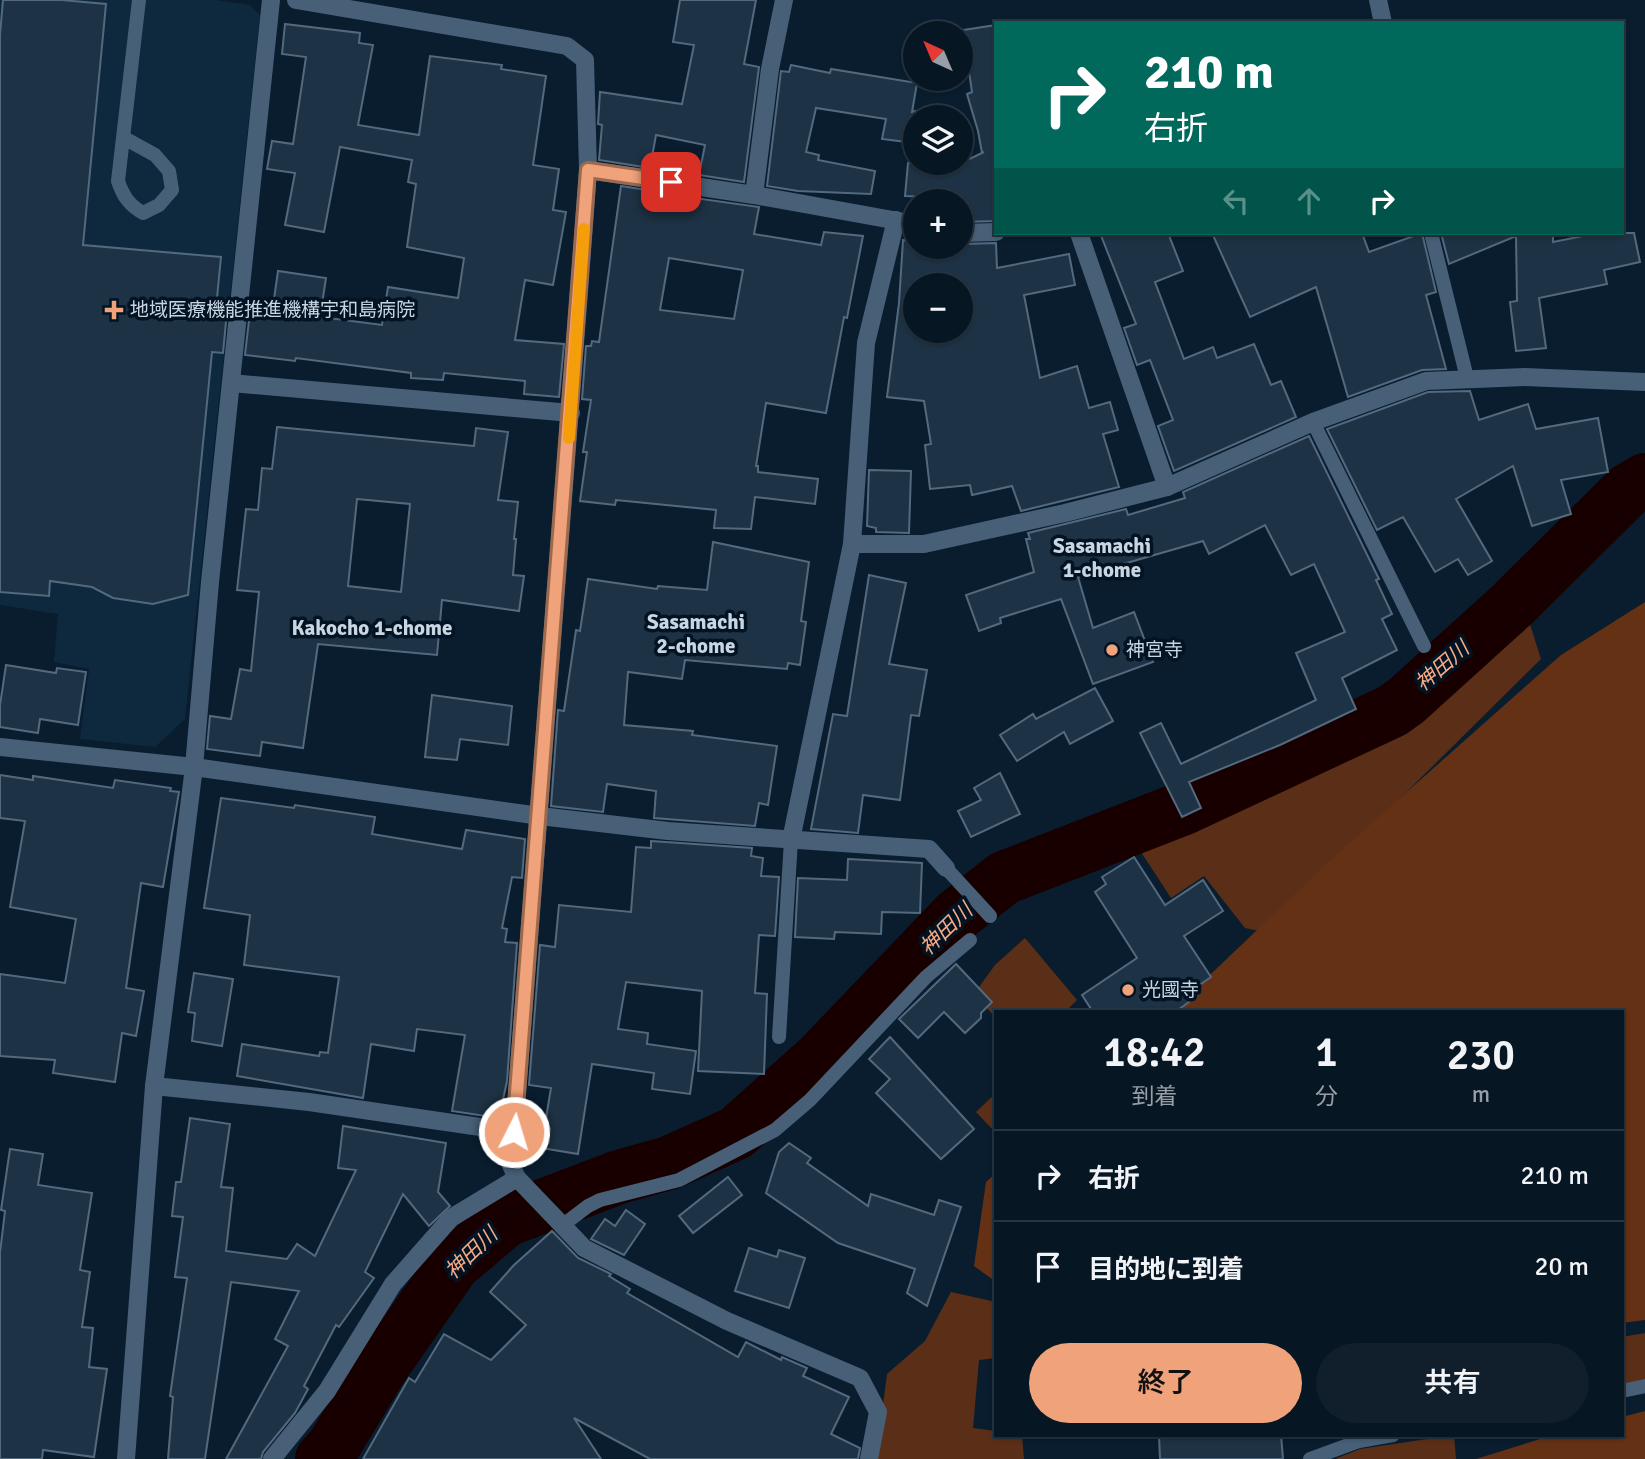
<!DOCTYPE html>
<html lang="ja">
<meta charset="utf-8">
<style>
body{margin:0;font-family:Signika,"Noto Sans JP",sans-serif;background:#101f2b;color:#f1f3f6;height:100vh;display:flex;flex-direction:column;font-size:26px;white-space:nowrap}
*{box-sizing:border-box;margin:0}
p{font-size:23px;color:#989fa6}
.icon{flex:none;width:38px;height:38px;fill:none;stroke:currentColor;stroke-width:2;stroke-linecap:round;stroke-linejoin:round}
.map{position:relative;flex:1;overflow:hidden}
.details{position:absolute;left:994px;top:1010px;width:630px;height:427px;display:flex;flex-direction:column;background:#071623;border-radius:0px;box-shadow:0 2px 5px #0004,0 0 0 2px #283541}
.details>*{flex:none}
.guide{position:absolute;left:994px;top:21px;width:630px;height:214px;border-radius:0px;box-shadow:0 2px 5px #0004,0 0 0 2px #283541;background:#00695c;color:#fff;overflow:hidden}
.needle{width:46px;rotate:316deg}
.controls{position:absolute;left:903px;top:21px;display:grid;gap:14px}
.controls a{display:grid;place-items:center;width:70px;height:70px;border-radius:50%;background:#071623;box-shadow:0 2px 5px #0004,0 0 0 2px #283541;font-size:35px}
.pin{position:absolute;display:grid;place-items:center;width:60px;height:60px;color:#fff;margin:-30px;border-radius:14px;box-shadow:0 4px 10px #0006}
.me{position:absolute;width:77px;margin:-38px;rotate:5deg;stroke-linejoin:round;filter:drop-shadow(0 0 5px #0008)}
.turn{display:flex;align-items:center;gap:24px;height:147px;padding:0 35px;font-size:32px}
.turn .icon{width:91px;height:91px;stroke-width:2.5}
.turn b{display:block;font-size:49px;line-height:60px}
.lanes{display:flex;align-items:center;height:66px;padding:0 35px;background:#0003;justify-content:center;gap:35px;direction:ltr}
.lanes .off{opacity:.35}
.eta{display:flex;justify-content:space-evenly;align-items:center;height:119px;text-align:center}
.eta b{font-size:42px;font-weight:600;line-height:49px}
.action{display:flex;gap:14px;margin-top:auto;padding:14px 35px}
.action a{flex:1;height:80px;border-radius:42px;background:#f0a27a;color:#111;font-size:28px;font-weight:600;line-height:80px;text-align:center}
.action a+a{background:#101f2b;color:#f1f3f6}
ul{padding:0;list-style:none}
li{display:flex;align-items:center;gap:21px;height:91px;padding:0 35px;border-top:2px solid #283541}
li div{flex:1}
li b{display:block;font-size:26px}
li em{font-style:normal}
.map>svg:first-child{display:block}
.built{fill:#0e293e}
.green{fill:#5b2f17}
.forest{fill:#643114}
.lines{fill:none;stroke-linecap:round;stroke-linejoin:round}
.river{stroke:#180000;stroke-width:54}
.building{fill:#1d3244;stroke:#53697e;stroke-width:2;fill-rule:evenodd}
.service{stroke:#476077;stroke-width:14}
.minor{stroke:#476077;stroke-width:18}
.route-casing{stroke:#9c694f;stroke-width:18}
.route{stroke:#f0a27a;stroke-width:12}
.slow{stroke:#f59e0b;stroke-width:12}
.poi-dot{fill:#f0a27a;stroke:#021424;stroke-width:2.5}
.labels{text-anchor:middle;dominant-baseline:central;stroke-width:7;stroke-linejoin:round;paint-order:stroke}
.poi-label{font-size:19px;fill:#c9d5e1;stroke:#021424;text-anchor:start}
.neighbourhood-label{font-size:21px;font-weight:bold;fill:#c9d5e1;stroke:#021424}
.water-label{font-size:21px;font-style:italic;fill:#faaa82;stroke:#021424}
</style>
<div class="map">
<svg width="1645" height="1459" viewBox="0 0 1645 1459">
<rect width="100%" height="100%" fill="#091d2f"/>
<path class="built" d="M0,0H215L250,5L260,15L185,719L155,747L80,739L89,669L54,662L58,614L0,605Z"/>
<g class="green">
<path d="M1528,618L1541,659L1265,932L1245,928L1204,876L1171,898L1139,849L1348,758Z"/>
<path d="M1025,938L1077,1000L1068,1009L1069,1011L996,1012V1018L974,994L995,965Z"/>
<path d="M996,1093V1133L976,1112Z"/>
<path d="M951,1292L996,1302V1358L979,1360L973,1428L996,1431V1435H1022L1024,1459H876L887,1374L925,1341Z"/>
<path d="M1645,1333V1381L1622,1386V1337Z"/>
<path d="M1454,1435L1456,1459H1335L1360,1449Z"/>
</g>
<g class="forest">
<path d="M1645,602V1320L1622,1323V1012H1171L1338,853L1561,655Z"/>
<path d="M996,1173V1282L974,1266L986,1182Z"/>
<path d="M1645,1411V1459H1476L1553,1435H1622V1417Z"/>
</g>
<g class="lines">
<path class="river" d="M322,1459L333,1447L379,1371L453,1265L506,1220L619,1177L669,1163L736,1133L819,1059L957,915L1004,878L1184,808L1392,711L1406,701L1512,605L1628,490L1645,480"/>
</g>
<g class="building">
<path d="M3,0H62L106,4L83,245L221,257L217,298L228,300L223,353L212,352L188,595L153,604L113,598L92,587L50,581L49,596L0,592V35Z"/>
<path d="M680,0H756L744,64L759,67L744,182L699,175L705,145L656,135L650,168L599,160L602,125L598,124L600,92L682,104L694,45L673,42Z"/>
<path d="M285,24L360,33L359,43L373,45L358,125L419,135L430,56L502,65L501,69L546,76L533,165L559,169L553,210L566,212L553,285L525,280L515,340L564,344L559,397L524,394L525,381L444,373L443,380L411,378V373L296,358L295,361L245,355L251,303L273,306L278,271L326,278L320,317L382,325L388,287L458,298L464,258L407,247L416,184L408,182L412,160L340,147L324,232L285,225L295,173L267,169L272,141L293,144L306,57L282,54Z"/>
<path d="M996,25V221L961,222V198L905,196L908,163H961L984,152L982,153L978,131L967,94L972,92L963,30Z"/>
<path d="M791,65L830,73L831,69L917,83L912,112L915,111V143L882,139L886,119L816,108L806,152L819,155L818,160L875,171L871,194L798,191L767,186L781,71L789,72Z"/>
<path d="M621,186L647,190L646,195L694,203L695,198L759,207L754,234L821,245L824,232L863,236L847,318L844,317L826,413L766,403L756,466H758V472L818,479L815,504L755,497L751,529L714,528L716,510L616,500L615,505L580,501L587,452H583L591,400L582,399L586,346H591L592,341L599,342ZM669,258L743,270L734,319L660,310Z"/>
<path d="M1100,233H1168L1183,271L1155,282L1184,359L1213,347L1217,358L1254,344L1271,385L1281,381L1296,417L1174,471L1158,426L1173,420L1150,360L1137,365L1124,328L1136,324Z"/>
<path d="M1212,233H1362L1369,252L1422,233L1436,292L1426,295L1446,369L1422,370L1348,397L1316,287L1250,317Z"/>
<path d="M1441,233H1553V242L1598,233H1634L1640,262L1604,270L1607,284L1539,298L1546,348L1516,351L1510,302L1517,301L1516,236L1449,264Z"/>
<path d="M903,240L915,241V247H961V244L996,243L997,268L1069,254L1075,285L1024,295L1040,378L1077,366L1089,408L1110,402L1118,430L1103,434L1119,487L1021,511L1012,486L972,495L970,485L930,489L925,445L931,444L924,401L887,397L899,303ZM915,285H961V331H915Z"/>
<path d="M1470,391L1479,420L1528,404L1536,429L1598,418L1608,472L1561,480L1571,514L1532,526L1513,466L1456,499L1492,561L1468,575L1458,559L1435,572L1403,517L1377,530L1327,429L1428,392Z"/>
<path d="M277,427L474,446L476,428L508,432L498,500L518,502L514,539H516L513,575L524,576L519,611L442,600L437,655L318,644L303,748L262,742L260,756L207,749L210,716L231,719L240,669L251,671L259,592L237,590L246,509L258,510L262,468L272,469ZM357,499L410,504L401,592L348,586Z"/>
<path d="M1309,436L1379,579L1376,580L1392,614L1382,619L1397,650L1342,678L1356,709L1280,745L1189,782L1201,808L1182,817L1140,733L1161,723L1181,764L1316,700L1296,653L1345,632L1314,564L1291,575L1265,525L1209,554L1203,541L1078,577L1093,628L1134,612L1153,662L1093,684L1061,599L1000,618L1001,623L979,631L966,595L1034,572L1026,539H1030L1028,533L1126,509L1128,515L1185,498L1183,492Z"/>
<path d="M869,470L911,471L909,533L876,532V528L867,526Z"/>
<path d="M713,542L809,562L801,621L806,622L800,665L788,663L787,669L685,660L682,679L628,672L624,725L693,731L692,735L777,746L768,805L759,803L755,826L654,818L656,791L607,784L603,812L551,806L558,710L564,711L576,630L580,631L588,579L657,589L658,586L707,590Z"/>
<path d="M869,575L906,583L889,664L927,670L919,716L911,715L900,800L863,795L858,833L811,829L833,714L847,716Z"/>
<path d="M6,665L56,673L57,668L86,672L78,725L40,719L38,733L0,727V705Z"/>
<path d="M1095,688L1113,721L1070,744L1064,732L1017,761L1000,735L1033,714L1036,719Z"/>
<path d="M432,695L512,706L508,745L460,739L457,760L425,757Z"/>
<path d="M1000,773L1020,814L971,837L958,811L981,800L974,788Z"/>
<path d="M0,775L33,780V776L113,788L115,780L171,788L170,791L179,792L163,887L141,883L126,988L144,991L136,1036L122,1033L115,1082L53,1073L55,1060L0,1056V974L65,983L76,919L10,907L25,821L0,818Z"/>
<path d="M221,798L294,808L295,805L375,817L372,834L462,849L466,830L525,839L522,878L512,877L502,928L507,929L505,942L517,943L507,1081L499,1118L452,1111L465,1035L417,1029L414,1051L371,1044L363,1098L237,1076L242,1044L319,1056L320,1052L328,1053L339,977L244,965L250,915L204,908Z"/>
<path d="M651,841L752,848L751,856L763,858L761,876L779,877L775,936L759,935L755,993L767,994L764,1074L698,1071L702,991L626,982L618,1029L648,1033L647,1044L696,1051L690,1094L652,1089L654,1073L592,1064L578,1154L541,1148L551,1088L529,1085L540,945L555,947L559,905L631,912L636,847L651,848Z"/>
<path d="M1134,857L1165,905L1203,880L1223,911L1184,936L1211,977L1185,995L1189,1002L1175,1012H1093L1082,995L1137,958L1095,892L1106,884L1102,877Z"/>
<path d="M848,859L922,863L920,913L882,912L881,934L835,932L834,939L795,937L798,878L847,880Z"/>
<path d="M956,964L992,1002L981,1013V1018L965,1033L944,1012L918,1038L899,1019Z"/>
<path d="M194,973L233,979L222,1046L192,1041L195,1013L188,1012Z"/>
<path d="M890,1037L974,1129L941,1159L876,1093L890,1079L869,1059Z"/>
<path d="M190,1118L230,1124L221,1187L233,1188L226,1251L287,1259L297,1244L315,1256L356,1170L338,1168L343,1126L446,1143L438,1192L450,1206L429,1226L403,1194L365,1272L374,1278L339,1327L336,1325L304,1386L308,1389L295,1413L263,1452L261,1459H226L288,1346L275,1339L299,1291L231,1282L205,1459H168L173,1397L170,1396L187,1278L175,1277L183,1217L172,1216L176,1182H181Z"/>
<path d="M789,1143L811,1158L807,1163L868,1206L871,1194L934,1215L939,1200L961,1207L927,1306L907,1293L915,1269L838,1243L766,1193L779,1152Z"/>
<path d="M10,1149L43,1154L38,1185L92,1193L80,1270L90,1272L82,1327L93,1328L89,1367L107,1369L94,1457L43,1450L42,1459H0V1253L5,1211L1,1210Z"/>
<path d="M728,1177L742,1195L693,1233L679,1216Z"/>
<path d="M626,1210L645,1224L624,1255L591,1239L605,1219L615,1226Z"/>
<path d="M552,1231L578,1258L611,1274L609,1276L630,1289L627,1293L738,1357L746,1342L781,1360L782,1357L807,1368L803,1376L849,1397L831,1434L860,1448L858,1459H650L574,1418L601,1459H363L409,1378L415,1382L444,1334L491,1360L526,1325L490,1292L514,1265Z"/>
<path d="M749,1248L777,1257L779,1250L805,1258L789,1308L735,1291Z"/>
<path d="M1159,1435H1281L1283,1459H1160Z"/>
</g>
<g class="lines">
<g class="service">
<path d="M124,138L155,155L169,171L172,190L159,205L143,213C129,205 123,196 118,181L139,0"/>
<path d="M1431,233L1467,378"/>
<path d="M1313,422L1424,646"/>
<path d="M946,868L990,916"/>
<path d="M779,1037L791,840"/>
<path d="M563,1225L588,1206L600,1200L679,1180L775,1130L810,1100L926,977L970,940"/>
<path d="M1622,1391L1645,1386"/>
<path d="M1310,1459L1359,1441L1393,1435"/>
</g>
<g class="minor">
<path d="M296,0L567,46L585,60L588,170L580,279L514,1132L509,1161L517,1178L584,1248L727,1321L860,1378L878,1412L869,1459"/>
<path d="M1378,0L1383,23"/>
<path d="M588,170L754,195L915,224"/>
<path d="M754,195L770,69L784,0"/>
<path d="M961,233L996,232"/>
<path d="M1079,233L1167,487"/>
<path d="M231,383L571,413"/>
<path d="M852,544H924L1065,513L1167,487L1313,422L1426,381L1525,377L1645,382"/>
<path d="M0,747L194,767L540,816L668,831L929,849L946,868"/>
<path d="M791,840L852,544L866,343L896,220"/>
<path d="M154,1086L309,1102L514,1132"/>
<path d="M126,1459L154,1086L194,767L210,582L271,0"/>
<path d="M272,1459L327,1391L393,1284L451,1218L517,1178"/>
</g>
</g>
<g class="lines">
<defs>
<path id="route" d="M514,1132L588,170L671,182"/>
</defs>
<use href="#route" class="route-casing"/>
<use href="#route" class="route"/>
<path class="slow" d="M569,438L584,229"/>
</g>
<g class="poi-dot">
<path d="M110.5 299.5h7v7h7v7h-7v7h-7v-7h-7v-7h7z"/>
<circle cx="1112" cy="650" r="7"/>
<circle cx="1128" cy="990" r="7"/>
</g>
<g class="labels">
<g class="poi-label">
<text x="130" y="310">地域医療機能推進機構宇和島病院</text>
<text x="1126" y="650">神宮寺</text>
<text x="1142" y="990">光國寺</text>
</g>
<g class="neighbourhood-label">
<text x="1102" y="546">Sasamachi<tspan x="1102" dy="24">1-chome</tspan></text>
<text x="696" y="622">Sasamachi<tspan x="696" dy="24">2-chome</tspan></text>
<text x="372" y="628">Kakocho 1-chome</text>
</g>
<g class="water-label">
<text transform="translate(1442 666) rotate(-41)">神田川</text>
<text transform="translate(946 929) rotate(-44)">神田川</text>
<text transform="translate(471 1253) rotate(-44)">神田川</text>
</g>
</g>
</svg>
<div class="controls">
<a><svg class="needle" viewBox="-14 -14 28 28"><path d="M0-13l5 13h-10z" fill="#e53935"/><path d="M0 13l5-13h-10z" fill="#989fa6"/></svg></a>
<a><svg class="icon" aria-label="layers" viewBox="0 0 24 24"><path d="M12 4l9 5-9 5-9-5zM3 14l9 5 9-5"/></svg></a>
<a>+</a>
<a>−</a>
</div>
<div class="pin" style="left:671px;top:182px;background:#d93025"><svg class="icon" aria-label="arrive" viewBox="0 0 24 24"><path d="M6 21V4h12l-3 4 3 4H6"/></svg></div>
<svg class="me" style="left:514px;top:1132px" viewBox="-20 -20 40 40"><circle r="17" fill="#f0a27a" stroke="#fff" stroke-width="3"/><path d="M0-11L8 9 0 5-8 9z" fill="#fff"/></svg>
<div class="guide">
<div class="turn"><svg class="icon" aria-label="right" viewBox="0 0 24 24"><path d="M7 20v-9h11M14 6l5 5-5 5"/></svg><div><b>210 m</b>右折</div></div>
<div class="lanes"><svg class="icon off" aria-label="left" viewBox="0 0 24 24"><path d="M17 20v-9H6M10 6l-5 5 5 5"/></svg><svg class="icon off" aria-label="ahead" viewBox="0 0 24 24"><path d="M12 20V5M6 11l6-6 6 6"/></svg><svg class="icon" aria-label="right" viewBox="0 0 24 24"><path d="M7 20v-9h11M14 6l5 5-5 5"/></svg></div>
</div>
<section class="details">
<div class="eta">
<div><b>18:42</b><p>到着</p></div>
<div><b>1</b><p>分</p></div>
<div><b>230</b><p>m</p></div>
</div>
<ul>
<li><svg class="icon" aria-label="right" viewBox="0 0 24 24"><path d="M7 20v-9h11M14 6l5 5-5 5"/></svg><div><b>右折</b></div><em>210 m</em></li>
<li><svg class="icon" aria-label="arrive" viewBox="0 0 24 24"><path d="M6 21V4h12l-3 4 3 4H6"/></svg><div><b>目的地に到着</b></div><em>20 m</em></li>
</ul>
<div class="action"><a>終了</a><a>共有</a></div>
</section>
</div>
